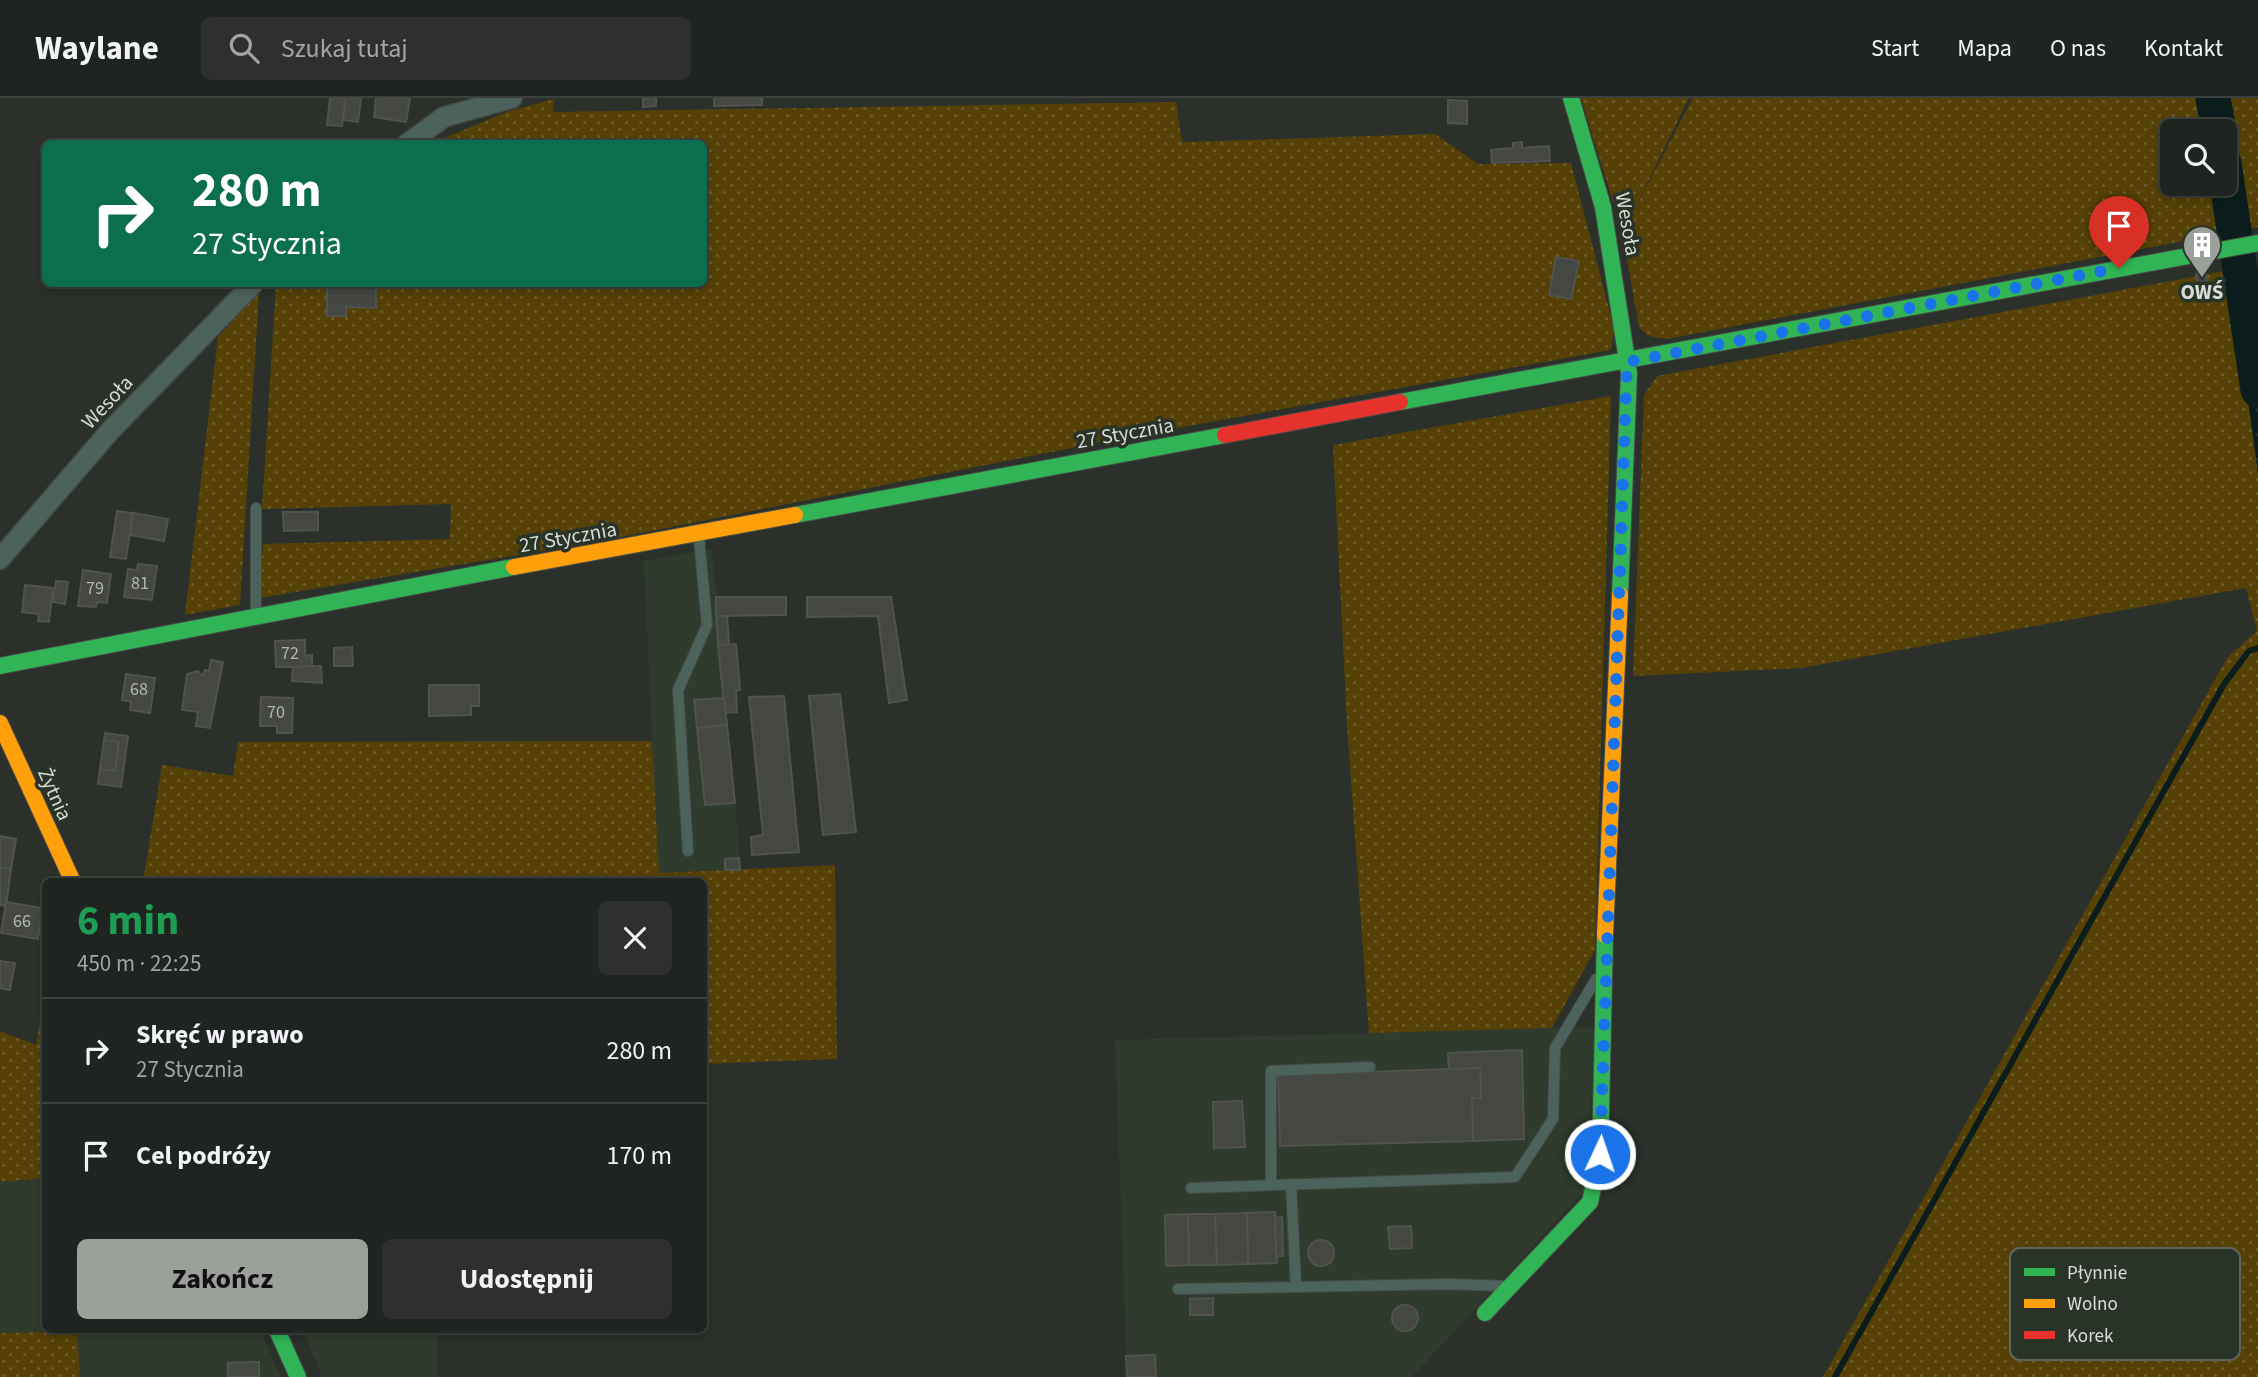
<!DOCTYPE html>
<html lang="pl">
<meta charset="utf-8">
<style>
body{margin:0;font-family:"Source Sans 3",sans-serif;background:#2d302d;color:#f1f3f6;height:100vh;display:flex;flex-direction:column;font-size:26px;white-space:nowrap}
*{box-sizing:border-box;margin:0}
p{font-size:23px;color:#a2a4a5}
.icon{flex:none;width:38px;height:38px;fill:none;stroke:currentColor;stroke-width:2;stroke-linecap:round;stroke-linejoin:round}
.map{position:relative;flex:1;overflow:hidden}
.details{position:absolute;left:42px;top:780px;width:665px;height:455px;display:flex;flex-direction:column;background:#202420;border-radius:10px;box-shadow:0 4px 10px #0003,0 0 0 2px #3d413e}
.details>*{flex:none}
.hud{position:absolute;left:42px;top:42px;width:665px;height:147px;border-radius:10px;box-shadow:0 4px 10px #0003,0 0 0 2px #3d413e;background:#0b6e4f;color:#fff;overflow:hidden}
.fabs{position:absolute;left:2160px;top:21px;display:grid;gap:14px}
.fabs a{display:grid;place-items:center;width:77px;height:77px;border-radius:10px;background:#202420;box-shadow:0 4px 10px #0003,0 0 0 2px #3d413e;font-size:35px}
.pin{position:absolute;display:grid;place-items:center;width:60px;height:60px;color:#fff;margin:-72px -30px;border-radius:50% 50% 50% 0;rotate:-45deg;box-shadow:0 0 7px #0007}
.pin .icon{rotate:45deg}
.me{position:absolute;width:77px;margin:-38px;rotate:3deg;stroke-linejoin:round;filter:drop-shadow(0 0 5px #0008)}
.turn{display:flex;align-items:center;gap:24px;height:147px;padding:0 35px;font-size:32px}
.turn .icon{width:91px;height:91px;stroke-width:2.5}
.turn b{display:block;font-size:49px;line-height:60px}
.round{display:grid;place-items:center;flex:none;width:74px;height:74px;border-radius:10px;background:#2d302d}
.head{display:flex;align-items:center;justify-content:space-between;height:119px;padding:0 35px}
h1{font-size:42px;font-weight:700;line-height:52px;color:#1e9e55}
.primary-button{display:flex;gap:14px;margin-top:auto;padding:14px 35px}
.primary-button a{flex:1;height:80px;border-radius:10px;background:#9ba09a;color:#111;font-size:28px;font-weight:700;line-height:80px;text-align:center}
.primary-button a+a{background:#2d302d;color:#f1f3f6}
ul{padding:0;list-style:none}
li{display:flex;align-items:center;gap:21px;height:105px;padding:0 35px;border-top:2px solid #3d413e}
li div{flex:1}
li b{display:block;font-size:26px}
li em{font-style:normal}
header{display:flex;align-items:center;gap:42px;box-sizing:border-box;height:98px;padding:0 35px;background:#202420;border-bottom:2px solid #3d413e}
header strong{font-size:33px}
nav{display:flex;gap:38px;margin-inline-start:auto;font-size:24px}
.search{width:490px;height:63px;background:#2d302d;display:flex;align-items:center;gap:18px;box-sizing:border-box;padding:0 24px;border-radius:10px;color:#a2a4a5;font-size:26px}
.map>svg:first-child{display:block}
.built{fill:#2f3b2d}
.grass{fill:url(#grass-dots);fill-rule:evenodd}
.water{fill:url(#water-ripples)}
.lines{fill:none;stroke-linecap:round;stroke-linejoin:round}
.stream{stroke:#0a1d1c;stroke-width:6}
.river{stroke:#0a1d1c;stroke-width:35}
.building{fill:#444742;stroke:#50534e;stroke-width:2}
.lane-casing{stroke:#474b47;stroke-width:12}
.street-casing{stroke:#474b47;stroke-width:22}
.fast-casing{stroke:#474b47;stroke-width:18}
.slow-casing{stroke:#474b47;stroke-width:18}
.jam-casing{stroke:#474b47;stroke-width:18}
.lane{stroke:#4c635b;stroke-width:10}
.street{stroke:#4c635b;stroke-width:19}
.fast{stroke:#30b455;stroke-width:16}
.slow{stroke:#ff9f0a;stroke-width:16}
.jam{stroke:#e5322d;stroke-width:16}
.route{stroke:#1a73e8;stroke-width:12;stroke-dasharray:0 21.6}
.labels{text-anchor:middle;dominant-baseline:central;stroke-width:7;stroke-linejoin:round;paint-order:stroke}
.number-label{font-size:18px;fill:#b2b8b0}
.street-label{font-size:21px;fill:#d7ddd5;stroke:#2a3328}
.poi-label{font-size:21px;font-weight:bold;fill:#d7ddd5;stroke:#2a3328}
.key{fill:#2a3328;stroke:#5e665c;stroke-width:2}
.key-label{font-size:19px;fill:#d7ddd5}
</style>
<header>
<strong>Waylane</strong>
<div class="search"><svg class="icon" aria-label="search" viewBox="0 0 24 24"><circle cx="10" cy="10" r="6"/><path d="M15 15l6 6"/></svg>Szukaj tutaj</div>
<nav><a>Start</a><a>Mapa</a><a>O nas</a><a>Kontakt</a></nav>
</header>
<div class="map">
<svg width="2258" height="1279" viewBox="0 0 2258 1279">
<defs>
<pattern id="grass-dots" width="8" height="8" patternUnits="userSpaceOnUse" patternTransform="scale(1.75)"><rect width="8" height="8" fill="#554106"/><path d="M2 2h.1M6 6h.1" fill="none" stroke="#6d5c29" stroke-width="1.8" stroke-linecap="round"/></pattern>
<pattern id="water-ripples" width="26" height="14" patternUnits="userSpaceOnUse" patternTransform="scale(1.75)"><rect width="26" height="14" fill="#0a1d1c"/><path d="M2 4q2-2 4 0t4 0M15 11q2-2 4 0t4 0" fill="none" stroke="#2d3d3c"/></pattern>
</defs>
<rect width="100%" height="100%" fill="#2b302b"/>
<g class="built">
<path d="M712,451L741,771L658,775L644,463Z"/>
<path d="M1595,929L1587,1090L1412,1279H1127L1115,942Z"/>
<path d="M45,1080L46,1232H260L281,1279H80L77,1233L0,1235V1084Z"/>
<path d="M303,1232H437L438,1279H322Z"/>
</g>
<g class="grass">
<path d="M1581,0H1689L1635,110L1693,0H2258V129L1667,241L1648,238L1639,229L1622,133ZM2172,33H2224V86H2172Z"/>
<path d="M554,1L553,14L1176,4L1182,44L1435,36L1478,66L1571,65L1614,230L1611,252L1138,337L595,444L259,500L263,446L450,441L451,406L262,411L276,188L278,186H704V46L433,45L506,14Z"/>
<path d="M2230,172L2258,368V1279H1823L2227,560L2257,533L2246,490L1801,570L1633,578L1644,297L1657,278Z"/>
<path d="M259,195L240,507L185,517L218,239Z"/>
<path d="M1611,298L1595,852L1552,930L1369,935L1347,625L1333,347Z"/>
<path d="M652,643L659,775L835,767L837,961L704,966V784H143L162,667L233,678L238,644Z"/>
<path d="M45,892V1080L0,1084V933L36,947Z"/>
<path d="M77,1233L80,1279H0V1235Z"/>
</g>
<path class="water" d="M2250,167L2258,216V375L2230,172Z"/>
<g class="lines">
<path class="stream" d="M1835,1279L2224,586L2249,553L2258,550"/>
<g class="river">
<path d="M2213,0L2219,33"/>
<path d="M2224,65L2258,292"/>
</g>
</g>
<g class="building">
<path d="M330,0H346L342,28L327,27Z"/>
<path d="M346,0H361L358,24L343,22Z"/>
<path d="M376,0H410L406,24L374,19Z"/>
<path d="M643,0H656V8L643,9Z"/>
<path d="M714,0H762V7L714,8Z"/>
<path d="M1448,2L1467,3V26L1448,25Z"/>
<path d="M301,42L323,44V46H300Z"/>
<path d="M1522,44V50L1549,48L1550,63L1492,65L1491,52L1513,50V45Z"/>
<path d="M1556,159L1579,163L1571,201L1549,197Z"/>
<path d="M2206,174L2208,185L2198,187L2196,176Z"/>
<path d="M337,186H376V210L346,209V218H327V187Z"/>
<path d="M117,413L133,415L126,461L110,459Z"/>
<path d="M283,414H318V432L284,433Z"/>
<path d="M133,415L168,421L164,443L130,437Z"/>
<path d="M138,466L157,468L152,502L124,499L128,471L137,472Z"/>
<path d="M83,472L111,476L107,505L97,504L96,509L78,508Z"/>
<path d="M56,483L68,484L65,506L53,504Z"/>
<path d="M25,487L53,490L49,524L38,523L39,516L22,514Z"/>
<path d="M716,499H786V517L716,518Z"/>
<path d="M807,499H891L907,602L889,605L878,518L807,519Z"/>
<path d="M716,518H727L729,547H718Z"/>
<path d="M305,542V558L312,557V569H276L275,543Z"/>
<path d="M736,546L740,592L736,593L737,614L725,615L718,547Z"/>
<path d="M352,549L353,568H334V550Z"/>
<path d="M211,562L223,564L210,630L196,628L198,614L182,612L187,576L198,573L202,578L205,572L209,573Z"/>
<path d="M321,568L322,585L292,583L293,569Z"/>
<path d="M126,576L155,580L150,615L130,612L131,604L122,602Z"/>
<path d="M429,587H479V608H471V617L429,618Z"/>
<path d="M840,596L856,734L823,737L809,598Z"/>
<path d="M784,598L799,754L752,757L751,739L763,737L749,599Z"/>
<path d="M261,599L293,600L292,635H277V628H260Z"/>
<path d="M724,600L727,627L697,630L694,602Z"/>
<path d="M727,627L735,705L705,707L697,630Z"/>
<path d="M105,635L128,638L121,689L98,686L100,671L115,673L119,644L104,642Z"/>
<path d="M104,642L119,644L115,673L100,671Z"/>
<path d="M0,738L16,741L11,771L0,770Z"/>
<path d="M739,760L740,772H725V761Z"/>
<path d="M0,770L11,771L6,808L0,807Z"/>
<path d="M6,804L42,810L38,841L1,835Z"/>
<path d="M0,863L15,865L10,892L0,890Z"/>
<path d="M1522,952L1524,1041L1473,1043L1472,1000H1481L1480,970L1449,972L1448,955Z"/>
<path d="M1480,970L1481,1000H1472L1473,1043L1280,1048L1278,977Z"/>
<path d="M1242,1003L1245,1049L1214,1050L1213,1004Z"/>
<path d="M1275,1114L1277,1165L1248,1166L1247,1115Z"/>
<path d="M1247,1115L1248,1166L1217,1167L1215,1116Z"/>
<path d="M1188,1116H1215L1217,1167H1189Z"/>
<path d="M1188,1116L1189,1167L1166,1168L1165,1117Z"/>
<path d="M1282,1119L1283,1158H1276L1275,1120Z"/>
<path d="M1411,1128L1412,1150L1390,1151L1388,1129Z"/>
<circle cx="1321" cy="1155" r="13"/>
<path d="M1213,1200V1217H1190V1201Z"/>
<circle cx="1405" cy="1220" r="13"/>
<path d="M1155,1257L1156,1279H1127L1126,1258Z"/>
<path d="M259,1264V1279H228V1265Z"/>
</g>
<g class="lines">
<defs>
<g id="lane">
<path d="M256,513V410"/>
<path d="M688,753L678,592L707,527L699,439"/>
<path d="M1271,1086V973L1370,969"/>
<path d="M1191,1090L1515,1079L1553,1021L1555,950L1596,881"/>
<path d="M1296,1189L1449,1186L1505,1188"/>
<path d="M1178,1191L1296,1189L1291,1086"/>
</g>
<g id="street">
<path d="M407,46L444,19L512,0"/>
<path d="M0,461L110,333L253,186"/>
</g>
<g id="fast">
<path d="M1571,0L1603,109L1629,275L1620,497"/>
<path d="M1400,304L2258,145"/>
<path d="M795,417L1225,337"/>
<path d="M0,568L514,469"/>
<path d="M1485,1215L1590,1104L1600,1058L1605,837"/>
<path d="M277,1232L298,1279"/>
</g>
<g id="slow">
<path d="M514,469L795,417"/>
<path d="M0,625L73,784"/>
<path d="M1605,837L1620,497"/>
</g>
<path id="jam" d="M1225,337L1400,304"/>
</defs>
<use href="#lane" class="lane-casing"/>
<use href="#street" class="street-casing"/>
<use href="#fast" class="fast-casing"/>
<use href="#slow" class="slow-casing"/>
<use href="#jam" class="jam-casing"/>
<use href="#lane" class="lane"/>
<use href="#street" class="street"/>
<use href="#fast" class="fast"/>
<use href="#slow" class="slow"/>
<use href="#jam" class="jam"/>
</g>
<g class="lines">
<path class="route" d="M1600,1056L1627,264L2119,170"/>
</g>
<defs>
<symbol id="building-pin" viewBox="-11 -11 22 30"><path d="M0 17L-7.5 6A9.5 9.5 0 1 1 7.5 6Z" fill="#9ba09a" stroke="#2a3328"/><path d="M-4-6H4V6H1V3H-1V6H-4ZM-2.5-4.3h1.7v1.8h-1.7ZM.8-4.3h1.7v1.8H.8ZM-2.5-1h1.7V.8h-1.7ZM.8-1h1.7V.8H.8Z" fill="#fff"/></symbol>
</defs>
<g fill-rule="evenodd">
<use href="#building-pin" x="2180" y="125" width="44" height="60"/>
</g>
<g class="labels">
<g class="number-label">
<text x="140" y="485">81</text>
<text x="95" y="490">79</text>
<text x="290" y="555">72</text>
<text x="139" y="591">68</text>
<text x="276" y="614">70</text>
<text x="22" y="823">66</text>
</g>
<g class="street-label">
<text transform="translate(1628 126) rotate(80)">Wesoła</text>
<text transform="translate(107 304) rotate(-47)">Wesoła</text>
<text transform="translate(1125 335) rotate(-10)">27 Stycznia</text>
<text transform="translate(568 439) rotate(-10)">27 Stycznia</text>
<text transform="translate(55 696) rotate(66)">Żytnia</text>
</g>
<g class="poi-label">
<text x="2202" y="194">OWŚ</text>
</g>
</g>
<rect x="2010" y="1150" width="230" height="112" rx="10" class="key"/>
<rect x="2024" y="1170" width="31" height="8" fill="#30b455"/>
<rect x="2024" y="1201" width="31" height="9" fill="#ff9f0a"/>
<rect x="2024" y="1233" width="31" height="8" fill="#e5322d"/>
<g class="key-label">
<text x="2067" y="1181">Płynnie</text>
<text x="2067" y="1212">Wolno</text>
<text x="2067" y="1244">Korek</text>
</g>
</svg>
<div class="fabs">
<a><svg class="icon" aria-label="search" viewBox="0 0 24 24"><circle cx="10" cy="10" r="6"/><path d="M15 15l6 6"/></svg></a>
</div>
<div class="pin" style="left:2119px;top:170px;background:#d93025"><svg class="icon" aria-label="arrive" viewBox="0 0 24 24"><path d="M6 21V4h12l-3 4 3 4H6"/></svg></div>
<svg class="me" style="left:1600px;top:1056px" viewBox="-20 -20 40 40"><circle r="17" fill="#1a73e8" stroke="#fff" stroke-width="3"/><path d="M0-11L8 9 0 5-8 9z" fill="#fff"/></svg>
<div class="hud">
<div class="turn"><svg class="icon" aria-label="right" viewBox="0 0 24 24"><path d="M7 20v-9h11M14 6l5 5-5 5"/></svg><div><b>280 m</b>27 Stycznia</div></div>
</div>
<section class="details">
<div class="head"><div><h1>6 min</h1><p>450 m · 22:25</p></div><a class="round"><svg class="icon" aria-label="close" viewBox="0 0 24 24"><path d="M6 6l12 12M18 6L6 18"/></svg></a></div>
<ul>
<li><svg class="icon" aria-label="right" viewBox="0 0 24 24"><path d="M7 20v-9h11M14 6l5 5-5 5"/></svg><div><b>Skręć w prawo</b><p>27 Stycznia</p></div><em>280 m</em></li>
<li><svg class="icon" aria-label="arrive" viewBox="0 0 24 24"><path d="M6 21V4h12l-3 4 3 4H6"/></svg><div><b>Cel podróży</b></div><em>170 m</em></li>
</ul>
<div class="primary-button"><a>Zakończ</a><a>Udostępnij</a></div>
</section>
</div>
